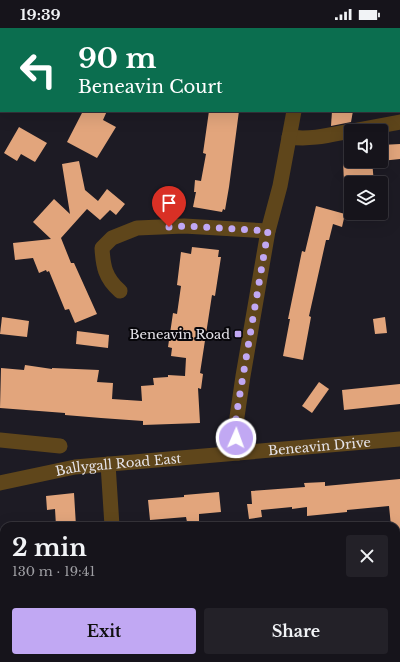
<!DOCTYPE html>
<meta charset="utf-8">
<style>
body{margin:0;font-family:"Libre Baskerville",serif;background:#232128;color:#f1f3f6;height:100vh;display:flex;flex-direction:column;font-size:15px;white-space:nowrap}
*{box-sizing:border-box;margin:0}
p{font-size:13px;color:#9e9ea3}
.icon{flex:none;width:22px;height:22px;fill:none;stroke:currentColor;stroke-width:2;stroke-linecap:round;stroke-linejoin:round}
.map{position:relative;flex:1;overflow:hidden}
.side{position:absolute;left:0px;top:494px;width:400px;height:140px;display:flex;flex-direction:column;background:#16141b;border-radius:12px 12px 0 0;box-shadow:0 4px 16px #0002,0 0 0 1px #35333a}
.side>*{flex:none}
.hud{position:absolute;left:0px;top:0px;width:400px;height:84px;box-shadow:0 4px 16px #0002,0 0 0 1px #35333a;background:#0b6e4f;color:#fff;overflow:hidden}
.tools{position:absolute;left:344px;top:96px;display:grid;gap:8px}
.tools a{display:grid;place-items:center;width:44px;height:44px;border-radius:4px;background:#16141b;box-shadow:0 4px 16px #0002,0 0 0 1px #35333a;font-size:20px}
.pin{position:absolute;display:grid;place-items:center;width:34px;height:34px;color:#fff;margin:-41px -17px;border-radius:50% 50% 50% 0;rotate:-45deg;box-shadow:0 0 4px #0007}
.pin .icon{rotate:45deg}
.me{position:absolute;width:44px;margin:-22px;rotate:2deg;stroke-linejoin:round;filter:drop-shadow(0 0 3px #0008)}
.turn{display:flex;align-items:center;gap:14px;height:84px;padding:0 12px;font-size:18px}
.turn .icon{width:52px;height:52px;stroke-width:2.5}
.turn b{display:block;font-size:28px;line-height:34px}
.round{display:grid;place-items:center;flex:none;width:42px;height:42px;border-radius:4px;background:#232128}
.overview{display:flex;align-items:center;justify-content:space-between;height:68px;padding:0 12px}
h1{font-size:24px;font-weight:800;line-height:30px}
.primary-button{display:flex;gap:8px;margin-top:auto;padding:8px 12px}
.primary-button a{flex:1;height:46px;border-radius:4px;background:#c1a8f3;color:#111;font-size:16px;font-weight:800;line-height:46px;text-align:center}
.primary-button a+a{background:#232128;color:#f1f3f6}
.status{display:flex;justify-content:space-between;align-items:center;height:28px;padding:0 20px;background:#16141b;direction:ltr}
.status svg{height:11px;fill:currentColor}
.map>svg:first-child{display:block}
.building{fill:#e2a57c}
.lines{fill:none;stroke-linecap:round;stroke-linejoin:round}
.minor{stroke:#5f461b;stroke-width:15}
.route{stroke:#c1a8f3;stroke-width:7;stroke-dasharray:0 12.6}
.poi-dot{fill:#c1a8f3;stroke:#07060a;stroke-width:1.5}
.labels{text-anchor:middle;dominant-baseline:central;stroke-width:4;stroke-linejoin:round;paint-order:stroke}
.poi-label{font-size:13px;fill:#e6e4ea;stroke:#07060a;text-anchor:end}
.street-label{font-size:13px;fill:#e6e4ea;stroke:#07060a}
</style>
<div class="status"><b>19:39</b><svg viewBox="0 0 49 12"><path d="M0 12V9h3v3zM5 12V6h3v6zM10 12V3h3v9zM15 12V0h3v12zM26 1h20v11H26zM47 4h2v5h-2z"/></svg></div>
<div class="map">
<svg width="400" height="634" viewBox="0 0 400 634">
<rect width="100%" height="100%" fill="#1d1b24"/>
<g class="building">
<path d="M83,83H107L103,92L116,99L97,130L67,114Z"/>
<path d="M209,83H239L229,159L225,182L223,181L222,184L193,179L196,164H194L195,152L201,153L206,126L203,125Z"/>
<path d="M332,83H353L351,94L331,98Z"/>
<path d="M19,99L47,115L35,134L21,126L17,133L4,125Z"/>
<path d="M400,116V131L381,133V117Z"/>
<path d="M79,133L85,162L98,173L107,161L125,176L116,187L110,182L100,192L87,181L61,210L71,235H74L97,286L75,295L69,281L65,282L49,243L47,244L46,242L39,245L33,230L15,232L13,215L51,211L33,194L54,171L70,186L62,136Z"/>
<path d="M343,133H372L374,155H344Z"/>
<path d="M316,178L345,186L342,199L333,196L329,212H326L309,288L311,289L303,332L283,328L290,291H288L302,223L305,224Z"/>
<path d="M192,219L219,222L218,229H221L215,268L212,267L200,345L203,346L201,361L198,360L200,395L143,397V393L101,390L65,387V385L0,380L1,340L24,342L25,337L52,341V340L99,342L97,354L113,355L112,371L142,373L141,358L154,357L153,350L168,349V347L185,348L186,330L171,328L172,320L168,319L173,285L177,286L181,258L177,257L181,224L191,226Z"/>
<path d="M2,289L29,293L27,309L0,306Z"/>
<path d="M385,289L387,305L375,306L373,291Z"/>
<path d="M77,303L109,307L108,320L76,316Z"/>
<path d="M319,354L329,361L312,385L302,378Z"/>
<path d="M400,356V376L344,382L342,362Z"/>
<path d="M400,451V501H396V498H391L389,478L347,482V484L307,488V479L292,481V479L261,482L262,489L249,491L247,476H252L251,463L305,459L304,455L325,454V458Z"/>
<path d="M219,464L221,484L199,486V493L187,494L186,489L150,492L148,472L184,469V467Z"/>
<path d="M74,465L76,498H56L55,481L47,482L46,468Z"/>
</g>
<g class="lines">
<g class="minor">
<path d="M94,1L95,0"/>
<path d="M307,1V0"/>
<path d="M352,103L400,94"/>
<path d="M289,109C311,112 330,107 351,103"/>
<path d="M120,263C105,250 103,238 102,220L112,210L137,200L184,198L268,203"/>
<path d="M0,412L60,418"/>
<path d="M238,425L236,410L237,389L243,348L268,203L280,158L294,83"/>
<path d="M108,436L112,498"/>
<path id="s1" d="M0,455L75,439L400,411"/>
<path d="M0,583H4"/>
<path d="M125,630L126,634"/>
</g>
</g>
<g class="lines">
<path class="route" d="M169,199L184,198L268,203L243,348L236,389V410"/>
</g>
<rect class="poi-dot" x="234" y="302" width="8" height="8" rx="2"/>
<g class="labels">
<g class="poi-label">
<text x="230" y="306">Beneavin Road</text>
</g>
<g class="street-label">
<text stroke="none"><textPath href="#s1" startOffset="322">Beneavin Drive</textPath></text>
<text stroke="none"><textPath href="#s1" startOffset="120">Ballygall Road East</textPath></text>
</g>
</g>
</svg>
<div class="tools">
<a><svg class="icon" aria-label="sound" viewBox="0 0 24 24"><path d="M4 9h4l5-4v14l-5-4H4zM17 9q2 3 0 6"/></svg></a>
<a><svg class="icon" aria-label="layers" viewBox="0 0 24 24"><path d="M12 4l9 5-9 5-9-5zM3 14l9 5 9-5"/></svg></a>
</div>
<div class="pin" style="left:169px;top:199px;background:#d93025"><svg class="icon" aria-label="arrive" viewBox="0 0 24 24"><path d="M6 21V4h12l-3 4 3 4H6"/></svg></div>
<svg class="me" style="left:236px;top:410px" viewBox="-20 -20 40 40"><circle r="17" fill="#c1a8f3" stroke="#fff" stroke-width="3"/><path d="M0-11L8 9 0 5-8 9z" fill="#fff"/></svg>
<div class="hud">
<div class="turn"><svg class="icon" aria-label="left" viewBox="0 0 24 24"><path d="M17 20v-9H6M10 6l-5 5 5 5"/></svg><div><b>90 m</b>Beneavin Court</div></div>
</div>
<section class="side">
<div class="overview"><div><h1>2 min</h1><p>130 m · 19:41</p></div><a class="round"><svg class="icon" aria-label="close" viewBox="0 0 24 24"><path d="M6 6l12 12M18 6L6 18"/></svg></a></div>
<div class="primary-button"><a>Exit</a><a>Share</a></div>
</section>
</div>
